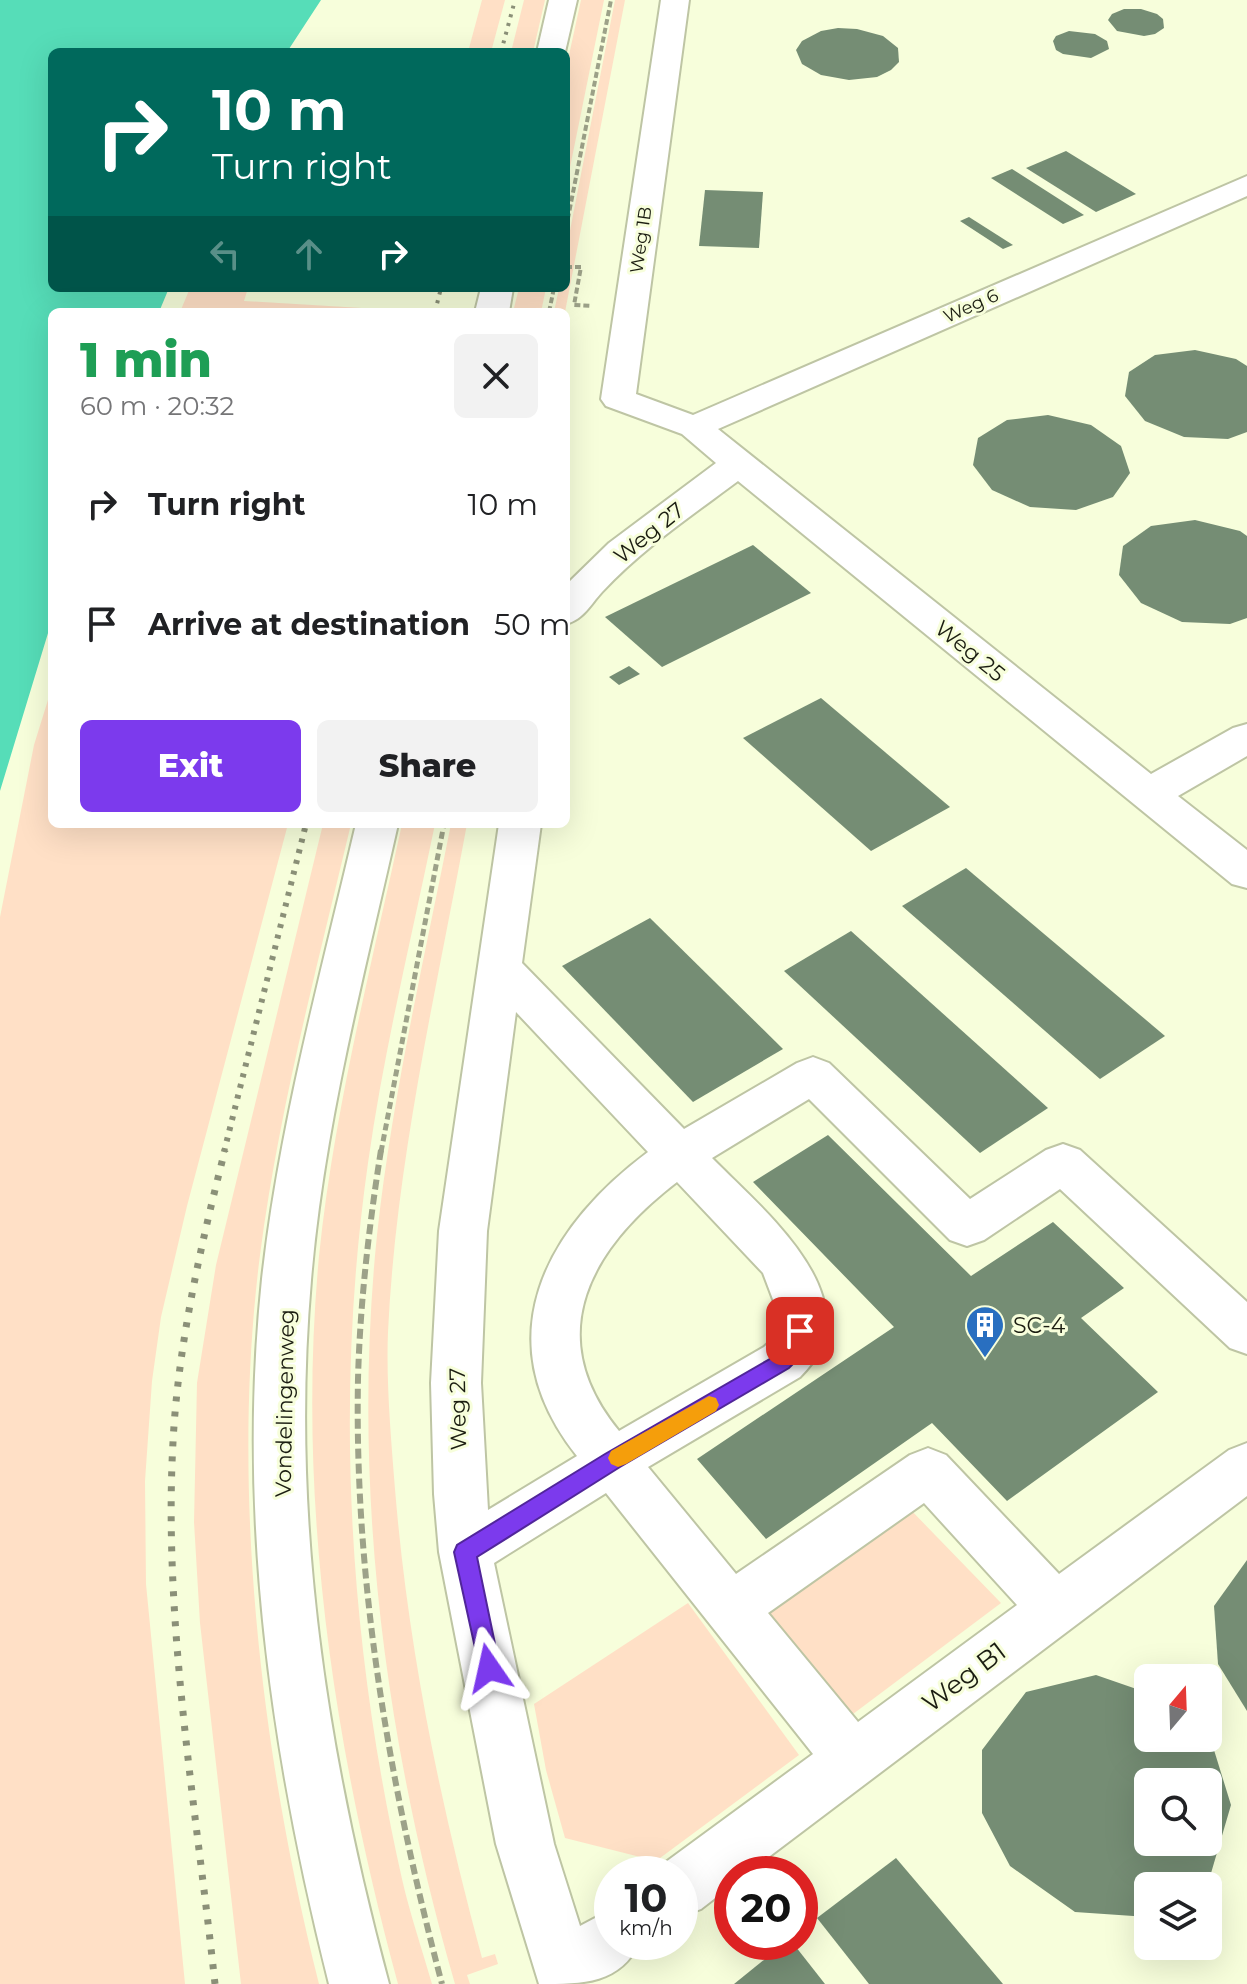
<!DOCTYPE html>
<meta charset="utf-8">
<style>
body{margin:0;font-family:Montserrat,sans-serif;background:#f2f2f2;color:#202124;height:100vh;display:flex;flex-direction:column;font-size:30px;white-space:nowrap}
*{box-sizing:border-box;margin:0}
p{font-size:26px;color:#757577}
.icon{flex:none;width:44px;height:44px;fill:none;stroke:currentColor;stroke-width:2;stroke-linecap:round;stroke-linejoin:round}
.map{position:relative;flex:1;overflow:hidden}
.drawer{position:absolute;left:48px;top:308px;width:522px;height:520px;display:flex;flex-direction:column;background:#fff;border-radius:12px;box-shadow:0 8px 32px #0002}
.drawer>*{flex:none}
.banner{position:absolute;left:48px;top:48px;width:522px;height:244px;border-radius:12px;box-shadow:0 8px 32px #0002;background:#00695c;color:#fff;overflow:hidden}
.needle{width:52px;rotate:19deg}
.fabs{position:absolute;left:1134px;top:1664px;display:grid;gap:16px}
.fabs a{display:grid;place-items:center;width:88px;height:88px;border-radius:12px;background:#fff;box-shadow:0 8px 32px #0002;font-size:40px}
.speed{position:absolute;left:594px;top:1856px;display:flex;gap:16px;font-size:40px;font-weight:700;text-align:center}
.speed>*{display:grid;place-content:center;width:104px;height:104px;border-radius:50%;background:#fff;box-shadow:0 8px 32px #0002;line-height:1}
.speed small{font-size:20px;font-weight:400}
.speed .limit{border:12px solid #d22;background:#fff;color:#111}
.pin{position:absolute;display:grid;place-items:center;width:68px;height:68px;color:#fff;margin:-34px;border-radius:16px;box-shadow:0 4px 12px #0006}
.me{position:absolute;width:88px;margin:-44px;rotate:349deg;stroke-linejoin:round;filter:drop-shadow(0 0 6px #0008)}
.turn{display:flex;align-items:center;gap:28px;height:168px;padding:0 32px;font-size:36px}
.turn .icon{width:104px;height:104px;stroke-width:2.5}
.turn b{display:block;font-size:56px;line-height:68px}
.lanes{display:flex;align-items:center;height:76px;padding:0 32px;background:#0003;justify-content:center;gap:40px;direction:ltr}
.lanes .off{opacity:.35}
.round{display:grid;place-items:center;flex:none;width:84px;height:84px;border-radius:12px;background:#f2f2f2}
.headline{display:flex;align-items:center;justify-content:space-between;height:136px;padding:0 32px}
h1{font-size:48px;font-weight:800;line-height:60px;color:#1e9e55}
.cta{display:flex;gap:16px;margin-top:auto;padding:16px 32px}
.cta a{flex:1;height:92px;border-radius:12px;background:#7c3aed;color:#fff;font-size:32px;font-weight:800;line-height:92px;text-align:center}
.cta a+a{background:#f2f2f2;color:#202124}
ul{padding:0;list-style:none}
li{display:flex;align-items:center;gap:24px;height:120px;padding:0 32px}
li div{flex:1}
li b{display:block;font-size:30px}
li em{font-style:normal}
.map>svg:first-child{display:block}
.green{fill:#ffe0c6}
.water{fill:#56ddb8}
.building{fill:#758d74;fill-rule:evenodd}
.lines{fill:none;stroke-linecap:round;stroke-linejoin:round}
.minor-casing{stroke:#bec5a4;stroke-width:4}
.path-far2{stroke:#9da289;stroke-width:4;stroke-dasharray:6 3;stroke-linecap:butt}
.path-far1{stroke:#9da289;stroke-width:5;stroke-dasharray:7 4;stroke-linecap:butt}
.path{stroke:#9da289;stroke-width:6;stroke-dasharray:10 5;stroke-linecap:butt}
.minor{fill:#fff;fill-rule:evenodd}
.rail-far2{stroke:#8b9078;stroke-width:4;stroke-dasharray:3 6;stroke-linecap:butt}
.rail-far1{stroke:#8b9078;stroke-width:6;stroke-dasharray:4 7;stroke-linecap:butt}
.rail{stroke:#8b9078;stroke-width:7;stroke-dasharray:5 10;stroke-linecap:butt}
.route{fill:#7c3aed;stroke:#51269a;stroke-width:2}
.slow{fill:#f59e0b}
.labels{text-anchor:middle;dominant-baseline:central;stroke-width:6;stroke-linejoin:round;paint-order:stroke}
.far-street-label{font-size:18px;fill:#1b1d11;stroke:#f7fedb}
.street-label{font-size:22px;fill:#1b1d11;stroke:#f7fedb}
.poi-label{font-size:22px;fill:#1b1d11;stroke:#f7fedb;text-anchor:start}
.near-street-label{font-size:26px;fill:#1b1d11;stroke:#f7fedb}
</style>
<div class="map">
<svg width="1247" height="1984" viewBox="0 0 1247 1984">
<rect width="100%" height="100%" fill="#f7fedb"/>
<g class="green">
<path d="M482,0H505L491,52H468Z"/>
<path d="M524,0H545L533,52H511Z"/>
<path d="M581,0H604L566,187V69Z"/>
<path d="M615,0H625L565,312H554L559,288H566V251Z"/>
<path d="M190,288H248L244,301L362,308L361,312H180Z"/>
<path d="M519,288H546L541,312H513Z"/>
<path d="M52,687V824H288L187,1206L161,1317L152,1381L145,1481L146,1584L185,1984H0V917L34,745Z"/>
<path d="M323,824H351C317,967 279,1109 260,1255C230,1490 261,1754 319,1984H241L200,1623L194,1522L197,1383L216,1265Z"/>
<path d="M402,824H435C412,936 384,1049 368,1163C334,1401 349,1644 402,1879C410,1914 422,1949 432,1984H398C334,1748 296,1501 319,1256C334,1111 371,967 402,824Z"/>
<path d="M451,824H467C436,992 396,1161 388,1332C386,1383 391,1437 395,1489C408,1648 440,1803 482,1958L495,1954L498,1964L467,1975L470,1984H455C385,1742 351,1487 377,1235C392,1097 424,960 451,824Z"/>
<path d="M905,1504L1001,1603L849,1717L765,1612Z"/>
<path d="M688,1603L799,1755L656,1861L565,1838L546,1770L534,1704Z"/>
</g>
<path class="water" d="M0,0H321L287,52H52V288H169L159,312H52V620L0,791Z"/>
<g class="building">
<path d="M1124,9H1141L1157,14L1163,19L1164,28L1155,34L1144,36L1117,31L1108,20L1112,14Z"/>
<path d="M838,28L857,29L883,36L898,48L899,62L891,70L877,77L849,80L821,75L802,64L796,50L802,41L821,31Z"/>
<path d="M1069,31L1095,34L1107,41L1109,49L1091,58L1063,54L1056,50L1053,41L1056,36Z"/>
<path d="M1066,151L1136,194L1096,212L1026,168Z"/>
<path d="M1012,169L1084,215L1063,224L991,178Z"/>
<path d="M705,190L763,192L759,248L699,246Z"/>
<path d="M969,217L1013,245L1003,249L960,221Z"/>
<path d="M1195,350L1236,359L1247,366V432L1228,439L1184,437L1145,421L1125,396L1129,372L1155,355Z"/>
<path d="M1048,415L1091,425L1121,446L1130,473L1113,497L1076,510L1030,507L992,490L973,465L978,438L1007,420Z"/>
<path d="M1195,520L1240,531L1247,536V618L1230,624L1182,622L1141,603L1119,575L1123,546L1151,526Z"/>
<path d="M753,545L811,593L662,667L605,617Z"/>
<path d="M629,666L640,674L619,685L609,677Z"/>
<path d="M821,698L950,807L871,851L743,738Z"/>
<path d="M966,868L1165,1036L1100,1079L902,906Z"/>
<path d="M650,918L783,1049L693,1102L562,966Z"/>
<path d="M851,931L1048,1108L980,1153L784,971Z"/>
<path d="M828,1135L971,1276L1053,1222L1124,1288L1081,1318L1158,1392L1007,1501L932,1423L766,1539L697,1459L894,1327L753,1182Z"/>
<path d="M1247,1560V1711L1218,1664L1214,1606Z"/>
<path d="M1096,1675L1148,1693V1738H1202L1214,1750L1231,1805L1209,1880L1199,1886H1148V1917L1075,1912L1010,1866L982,1813V1750L1026,1692ZM1148,1782H1208V1842H1148Z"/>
<path d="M896,1858L1003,1984H869L817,1918Z"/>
<path d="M786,1942H792L825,1984H734Z"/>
</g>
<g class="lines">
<defs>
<g id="minor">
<path d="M549,0H577L565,52H537Z"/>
<path d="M661,0H689L636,394L693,415L1247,176V196L718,429L1151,774L1233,728L1247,724V756L1178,796L1247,850V888L1232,884L738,481C691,516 642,549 602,592C590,605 584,619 566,624L568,583L609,543L716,463L682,434L606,406L601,399Z"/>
<path d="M481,288H513L509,312H475Z"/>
<path d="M356,824H398C364,975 324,1126 311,1280C290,1519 327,1754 389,1984H329C271,1754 237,1516 262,1279C279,1125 321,974 356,824Z"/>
<path d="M499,824H541L522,963L684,1129L797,1063L813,1057L829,1063L970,1199L1046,1150L1063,1144L1080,1150L1247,1302V1354L1230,1348L1060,1189L984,1240L967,1246L950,1240L809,1099L712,1158C762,1209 878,1302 800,1377L648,1467L736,1574L910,1455L928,1448L946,1455L1059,1574L1229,1450L1247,1443V1496L746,1874H732V1885L701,1909L680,1917V1874H657L659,1867L813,1754L606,1493L494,1563L554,1844L580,1926L612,1909V1942H640C620,1984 584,1984 539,1984L496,1844L439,1552L434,1494L431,1383L439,1231ZM516,1012L648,1152C544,1230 485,1340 577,1456L488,1510L481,1383L487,1231ZM677,1182L763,1273L774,1302L775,1337L764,1347L619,1431C540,1335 591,1248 677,1182ZM924,1503L1017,1605L858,1722L768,1613Z"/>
</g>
</defs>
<use href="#minor" class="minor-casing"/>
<g class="path-far2">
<path d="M566,228L611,0"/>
<path d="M566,267H581L574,305L592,306"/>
<path d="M549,312L554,288"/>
</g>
<path class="path-far1" d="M381,1152L444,824"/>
<path class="path" d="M381,1150C369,1226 360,1303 358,1379C354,1583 390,1788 442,1984"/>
<use href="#minor" class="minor"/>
<g class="rail-far2">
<path d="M501,52L515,0"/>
<path d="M435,312L441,288"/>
</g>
<path class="rail-far1" d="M224,1152L306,824"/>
<path class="rail" d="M215,1984C196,1807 163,1620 173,1442C178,1345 201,1244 225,1150"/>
</g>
<path class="route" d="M800,1322L807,1325L810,1331L802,1355L789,1368L620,1467L477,1557L500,1668L497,1675L489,1678L481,1675L454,1552L457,1545L605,1454L775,1356L786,1344L792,1325Z"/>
<path class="slow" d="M709,1396L716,1398L719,1405L716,1411L626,1464L618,1467L611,1464L608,1458L611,1451Z"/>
<defs>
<symbol id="building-pin" viewBox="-11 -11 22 30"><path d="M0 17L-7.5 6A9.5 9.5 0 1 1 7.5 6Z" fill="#296fc0" stroke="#f7fedb"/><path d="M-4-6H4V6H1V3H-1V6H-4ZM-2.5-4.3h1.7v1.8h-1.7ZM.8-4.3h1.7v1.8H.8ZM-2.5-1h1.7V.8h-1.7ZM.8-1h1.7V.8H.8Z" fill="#fff"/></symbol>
</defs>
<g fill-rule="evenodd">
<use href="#building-pin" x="963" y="1303" width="44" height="60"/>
</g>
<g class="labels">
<g class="far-street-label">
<text transform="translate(641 240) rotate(-82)">Weg 1B</text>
<text transform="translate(971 306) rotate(-24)">Weg 6</text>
</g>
<g class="street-label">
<text transform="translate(649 533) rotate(-39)">Weg 27</text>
<text transform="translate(970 651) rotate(39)">Weg 25</text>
<text transform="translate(285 1403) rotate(-89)">Vondelingenweg</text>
<text transform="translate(458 1409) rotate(-91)">Weg 27</text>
</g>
<g class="poi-label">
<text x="1013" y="1325">SC-4</text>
</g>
<g class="near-street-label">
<text transform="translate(964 1677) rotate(-37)">Weg B1</text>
</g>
</g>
</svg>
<div class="fabs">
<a><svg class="needle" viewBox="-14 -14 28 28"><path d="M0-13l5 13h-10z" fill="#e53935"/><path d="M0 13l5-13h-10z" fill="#757577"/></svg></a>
<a><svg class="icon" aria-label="search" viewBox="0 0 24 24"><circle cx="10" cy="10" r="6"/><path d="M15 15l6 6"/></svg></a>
<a><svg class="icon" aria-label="layers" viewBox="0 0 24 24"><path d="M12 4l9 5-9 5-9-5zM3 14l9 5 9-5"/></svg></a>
</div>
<div class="speed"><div>10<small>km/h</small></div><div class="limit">20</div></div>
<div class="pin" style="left:800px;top:1331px;background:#d93025"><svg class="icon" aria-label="arrive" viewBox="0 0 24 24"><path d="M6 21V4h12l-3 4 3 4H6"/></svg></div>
<svg class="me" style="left:489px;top:1668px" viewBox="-20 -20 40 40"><path d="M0-17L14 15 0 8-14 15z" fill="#7c3aed" stroke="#fff" stroke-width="4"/></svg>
<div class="banner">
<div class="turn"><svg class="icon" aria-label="right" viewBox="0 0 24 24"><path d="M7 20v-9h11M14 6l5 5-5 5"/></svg><div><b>10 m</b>Turn right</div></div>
<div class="lanes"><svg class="icon off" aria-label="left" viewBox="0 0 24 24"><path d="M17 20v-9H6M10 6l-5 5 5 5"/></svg><svg class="icon off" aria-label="ahead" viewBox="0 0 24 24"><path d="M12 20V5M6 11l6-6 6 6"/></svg><svg class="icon" aria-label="right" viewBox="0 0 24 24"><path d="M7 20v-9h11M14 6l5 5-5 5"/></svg></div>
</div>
<section class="drawer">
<div class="headline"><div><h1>1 min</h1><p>60 m · 20:32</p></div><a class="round"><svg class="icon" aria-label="close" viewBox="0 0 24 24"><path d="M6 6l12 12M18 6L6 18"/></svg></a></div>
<ul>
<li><svg class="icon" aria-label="right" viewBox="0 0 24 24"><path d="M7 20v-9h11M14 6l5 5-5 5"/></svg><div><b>Turn right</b></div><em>10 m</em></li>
<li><svg class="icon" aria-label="arrive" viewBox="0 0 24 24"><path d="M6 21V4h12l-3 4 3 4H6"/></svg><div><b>Arrive at destination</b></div><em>50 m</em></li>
</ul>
<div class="cta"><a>Exit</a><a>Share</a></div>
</section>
</div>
